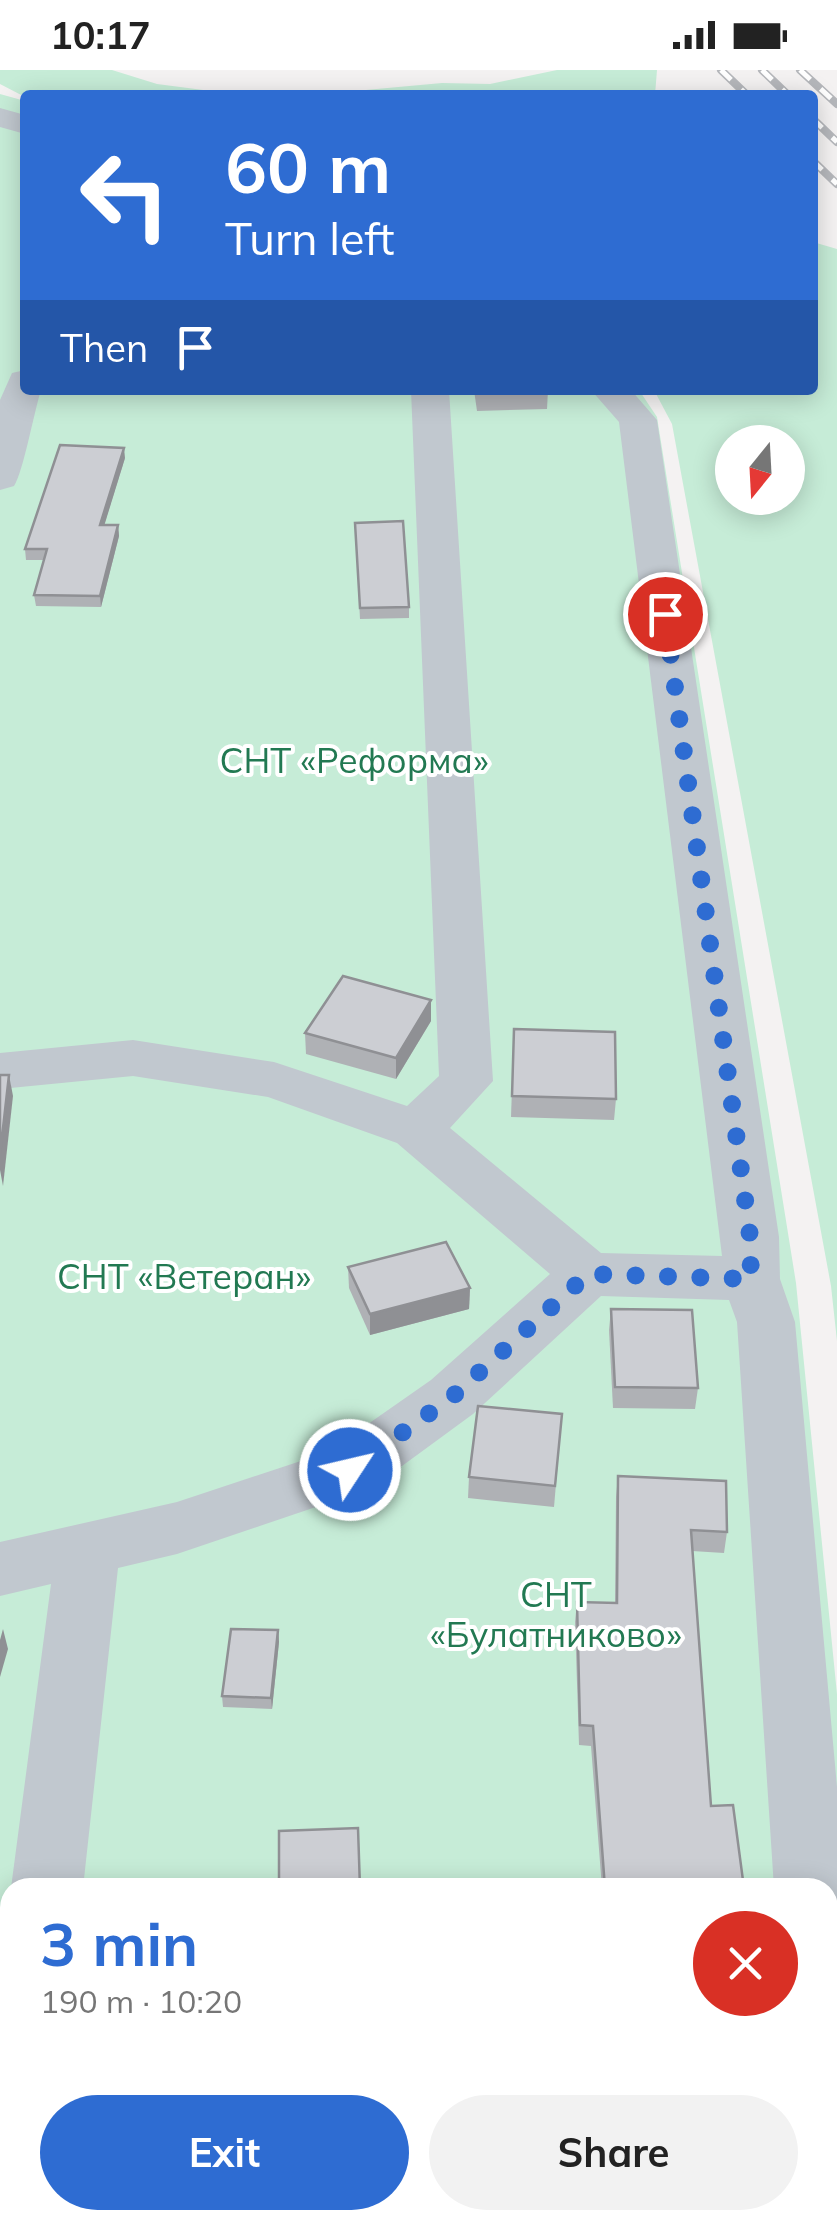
<!DOCTYPE html>
<meta charset="utf-8">
<style>
body{margin:0;font-family:Mulish,sans-serif;background:#f2f2f2;color:#222;height:100vh;display:flex;flex-direction:column;font-size:38px;white-space:nowrap}
*{box-sizing:border-box;margin:0}
p{font-size:32px;color:#767676}
.icon{flex:none;width:55px;height:55px;fill:none;stroke:currentColor;stroke-width:2;stroke-linecap:round;stroke-linejoin:round}
.map{position:relative;flex:1;overflow:hidden}
.panel{position:absolute;left:0px;top:1808px;width:838px;height:352px;display:flex;flex-direction:column;background:#fff;border-radius:30px 30px 0 0;box-shadow:0 5px 25px #0003}
.panel>*{flex:none}
.banner{position:absolute;left:20px;top:20px;width:798px;height:305px;border-radius:10px;box-shadow:0 5px 25px #0003;background:#2e6cd2;color:#fff;overflow:hidden}
.needle{width:65px;rotate:198deg}
.controls{position:absolute;left:715px;top:355px;display:grid;gap:20px}
.controls a{display:grid;place-items:center;width:90px;height:90px;border-radius:50%;background:#fff;box-shadow:0 5px 25px #0003;font-size:50px}
.pin{position:absolute;display:grid;place-items:center;width:85px;height:85px;color:#fff;margin:-42px;border:5px solid #fff;border-radius:50%;box-shadow:0 2px 10px #0007}
.me{position:absolute;width:110px;margin:-55px;rotate:55deg;stroke-linejoin:round;filter:drop-shadow(0 0 8px #0008)}
.turn{display:flex;align-items:center;gap:35px;height:210px;padding:0 40px;font-size:45px}
.turn .icon{width:130px;height:130px;stroke-width:2.5}
.turn b{display:block;font-size:70px;line-height:85px}
.then{display:flex;align-items:center;height:95px;padding:0 40px;background:#0003;gap:20px;font-size:38px}
.round{display:grid;place-items:center;flex:none;width:105px;height:105px;border-radius:52px;background:#f2f2f2}
.headline{display:flex;align-items:center;justify-content:space-between;height:170px;padding:0 40px}
h1{font-size:60px;font-weight:700;line-height:75px;color:#2e6cd2}
.primary-button{display:flex;gap:20px;margin-top:auto;padding:20px 40px}
.primary-button a{flex:1;height:115px;border-radius:60px;background:#2e6cd2;color:#fff;font-size:40px;font-weight:700;line-height:115px;text-align:center}
.primary-button a+a{background:#f2f2f2;color:#222}
.status{display:flex;justify-content:space-between;align-items:center;height:70px;padding:0 50px;background:#fff;direction:ltr}
.status svg{height:28px;fill:currentColor}
.map>svg:first-child{display:block}
.green{fill:#c6ecd7;fill-rule:evenodd}
.lines{fill:none;stroke-linecap:round;stroke-linejoin:round}
.minor{fill:#c1c8cf;fill-rule:evenodd}
.rail-casing{stroke:#b5b7bb;stroke-width:8}
.rail{stroke:#fff;stroke-width:5;stroke-dasharray:14;stroke-linecap:butt}
.wall{fill:#afb1b5}
.shaded-wall{fill:#8f9094}
.building{fill:#ccced3;stroke:#8f9094;stroke-width:2.5}
.route{stroke:#2e6cd2;stroke-width:18;stroke-dasharray:0 32.4}
.labels{text-anchor:middle;dominant-baseline:central;stroke-width:8;stroke-linejoin:round;paint-order:stroke}
.park-label{font-size:35px;fill:#227952;stroke:#fff}
</style>
<div class="status"><b>10:17</b><svg viewBox="0 0 49 12"><path d="M0 12V9h3v3zM5 12V6h3v6zM10 12V3h3v9zM15 12V0h3v12zM26 1h20v11H26zM47 4h2v5h-2z"/></svg></div>
<div class="map">
<svg width="837" height="2158" viewBox="0 0 837 2158">
<rect width="100%" height="100%" fill="#f4f2f2"/>
<g class="green">
<path d="M0,0H112L157,14L242,25L25,27L0,14Z"/>
<path d="M557,0H657L655,25H311L442,13L490,14Z"/>
<path d="M0,24L25,31V320H639L657,347L796,1213L837,1624V2158H0ZM10,1818H828V2150H10Z"/>
<path d="M813,172L837,179V1271L831,1216L672,354L654,320H812ZM788,372V428H732V372Z"/>
</g>
<g class="lines">
<g class="minor">
<path d="M0,38L25,45V64L0,57Z"/>
<path d="M25,300V320H41C34,342 23,403 14,416L0,420V330L12,303Z"/>
<path d="M411,320H449L493,1011L450,1058L601,1183L722,1186L619,352L591,320H631L657,350L779,1167L780,1209L795,1252L837,1717V1838L828,1845V1818H774L737,1252L729,1230L601,1226L473,1344L372,1418L177,1484L118,1498L83,1818H11L51,1514L0,1526V1472L177,1432L328,1382L431,1310L550,1204L397,1073L268,1027L133,1006L0,1019V983L133,970L274,992L407,1036L439,1006Z"/>
<path d="M828,2005L837,2008V2158H796V2150H828Z"/>
<path d="M10,2076V2150H46L45,2158H0V2080Z"/>
</g>
<defs>
<g id="rail">
<path d="M721,0L747,25"/>
<path d="M762,0L788,25"/>
<path d="M800,0L837,34"/>
<path d="M812,48L837,72"/>
<path d="M812,90L837,114"/>
</g>
</defs>
<use href="#rail" class="rail-casing"/>
<use href="#rail" class="rail"/>
</g>
<g class="wall">
<path d="M474,320H548L547,339L477,341Z"/>
<path d="M125,388L104,455H118L119,466L101,537L36,536L34,525L44,490H26L25,479Z"/>
<path d="M355,453L409,537V548L360,549Z"/>
<path d="M431,930V951L396,1009L306,984L305,963Z"/>
<path d="M514,959L616,1029L614,1050L511,1047Z"/>
<path d="M348,1197L470,1218L469,1239L370,1265L349,1218Z"/>
<path d="M611,1239L698,1318L695,1339L613,1338L609,1260Z"/>
<path d="M562,1344L554,1437L468,1428L469,1407Z"/>
<path d="M618,1406L727,1462L724,1483L692,1481L711,1736L744,1818H602L591,1676L579,1675L575,1552L577,1532L615,1533L616,1427Z"/>
<path d="M278,1560L279,1572L272,1639L223,1637L222,1626Z"/>
</g>
<g class="shaded-wall">
<path d="M124,378L125,388L101,466L100,455Z"/>
<path d="M118,455L119,466L101,537L100,526Z"/>
<path d="M431,930V951L396,1009V988Z"/>
<path d="M9,1005L13,1026L3,1116L0,1100V1085Z"/>
<path d="M470,1218L469,1239L370,1265V1244Z"/>
<path d="M3,1559L8,1579L0,1607V1570Z"/>
<path d="M278,1560L279,1572L272,1639L271,1628Z"/>
</g>
<g class="building">
<path d="M477,320H548L477,321Z"/>
<path d="M60,375L124,378L100,455H118L100,526L34,525L47,479H25Z"/>
<path d="M403,451L409,537L360,538L355,453Z"/>
<path d="M343,906L431,930L396,988L305,963Z"/>
<path d="M514,959L615,962L616,1029L512,1026Z"/>
<path d="M0,1005H9L0,1085Z"/>
<path d="M446,1172L470,1218L370,1244L348,1197Z"/>
<path d="M611,1239L692,1240L698,1318L615,1317Z"/>
<path d="M478,1336L562,1344L555,1416L469,1407Z"/>
<path d="M618,1406L726,1411L727,1462L691,1460L711,1736L733,1735L744,1818H605L593,1656L580,1655L577,1532L617,1533Z"/>
<path d="M231,1559L278,1560L271,1628L222,1626Z"/>
<path d="M358,1758L360,1818H279V1761Z"/>
</g>
<g class="lines">
<path class="route" d="M350,1400L452,1327L588,1204L751,1209L750,1166L665,544"/>
</g>
<g class="labels">
<g class="park-label">
<text x="354" y="690">СНТ «Реформа»</text>
<text x="184" y="1206">СНТ «Ветеран»</text>
<text x="556" y="1524">СНТ<tspan x="556" dy="40">«Булатниково»</tspan></text>
</g>
</g>
</svg>
<div class="controls">
<a><svg class="needle" viewBox="-14 -14 28 28"><path d="M0-13l5 13h-10z" fill="#e53935"/><path d="M0 13l5-13h-10z" fill="#767676"/></svg></a>
</div>
<div class="pin" style="left:665px;top:544px;background:#d93025"><svg class="icon" aria-label="arrive" viewBox="0 0 24 24"><path d="M6 21V4h12l-3 4 3 4H6"/></svg></div>
<svg class="me" style="left:350px;top:1400px" viewBox="-20 -20 40 40"><circle r="17" fill="#2e6cd2" stroke="#fff" stroke-width="3"/><path d="M0-11L8 9 0 5-8 9z" fill="#fff"/></svg>
<div class="banner">
<div class="turn"><svg class="icon" aria-label="left" viewBox="0 0 24 24"><path d="M17 20v-9H6M10 6l-5 5 5 5"/></svg><div><b>60 m</b>Turn left</div></div>
<div class="then">Then<svg class="icon" aria-label="arrive" viewBox="0 0 24 24"><path d="M6 21V4h12l-3 4 3 4H6"/></svg></div>
</div>
<section class="panel">
<div class="headline"><div><h1>3 min</h1><p>190 m · 10:20</p></div><a class="round" style="background:#d93025;color:#fff"><svg class="icon" aria-label="close" viewBox="0 0 24 24"><path d="M6 6l12 12M18 6L6 18"/></svg></a></div>
<div class="primary-button"><a>Exit</a><a>Share</a></div>
</section>
</div>
